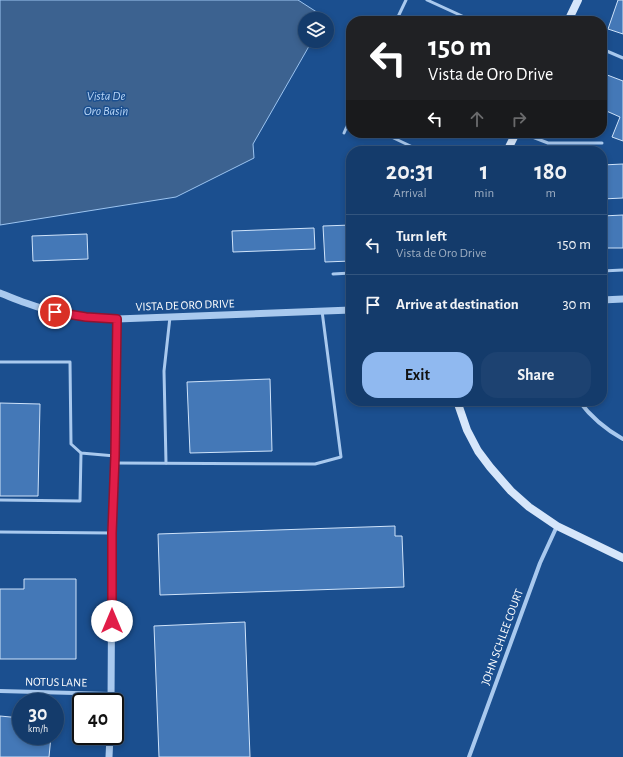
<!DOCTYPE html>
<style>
body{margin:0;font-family:"Alegreya Sans",sans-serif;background:#1d4271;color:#f1f3f6;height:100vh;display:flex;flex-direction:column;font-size:15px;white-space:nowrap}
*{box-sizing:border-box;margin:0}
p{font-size:13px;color:#9dadc1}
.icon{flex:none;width:22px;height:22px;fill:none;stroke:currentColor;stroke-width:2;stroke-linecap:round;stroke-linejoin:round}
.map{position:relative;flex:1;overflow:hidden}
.side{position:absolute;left:346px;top:146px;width:261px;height:260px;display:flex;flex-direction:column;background:#143b6b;border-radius:16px;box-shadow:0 2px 6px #0003,0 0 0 1px #33557e}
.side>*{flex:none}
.hud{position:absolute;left:346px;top:16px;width:261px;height:122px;border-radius:16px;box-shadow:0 2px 6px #0003,0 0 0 1px #33557e;background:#202124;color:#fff;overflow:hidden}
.buttons{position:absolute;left:298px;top:12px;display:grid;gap:8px}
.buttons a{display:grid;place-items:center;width:36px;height:36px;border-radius:50%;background:#143b6b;box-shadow:0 2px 6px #0003,0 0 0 1px #33557e;font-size:20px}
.speed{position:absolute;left:12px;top:693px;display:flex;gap:8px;font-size:20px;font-weight:700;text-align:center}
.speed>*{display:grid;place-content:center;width:52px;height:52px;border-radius:50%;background:#143b6b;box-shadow:0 2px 6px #0003,0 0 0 1px #33557e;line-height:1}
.speed small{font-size:10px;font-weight:400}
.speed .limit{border:2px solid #111;border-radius:6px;background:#fff;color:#111}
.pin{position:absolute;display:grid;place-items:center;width:34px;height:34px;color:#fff;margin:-17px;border:2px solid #fff;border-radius:50%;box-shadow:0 1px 4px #0007}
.me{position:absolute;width:44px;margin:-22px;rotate:0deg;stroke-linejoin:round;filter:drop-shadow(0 0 3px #0008)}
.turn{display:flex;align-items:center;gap:14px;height:84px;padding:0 16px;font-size:18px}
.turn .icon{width:52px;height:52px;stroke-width:2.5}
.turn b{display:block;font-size:28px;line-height:34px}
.lanes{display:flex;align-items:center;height:38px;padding:0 16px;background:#0003;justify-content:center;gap:20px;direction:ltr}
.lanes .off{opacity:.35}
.eta{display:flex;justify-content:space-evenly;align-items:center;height:68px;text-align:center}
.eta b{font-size:24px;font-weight:700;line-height:28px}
.action{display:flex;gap:8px;margin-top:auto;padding:8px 16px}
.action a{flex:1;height:46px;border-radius:16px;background:#90b9f0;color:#111;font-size:16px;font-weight:700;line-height:46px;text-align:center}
.action a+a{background:#1d4271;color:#f1f3f6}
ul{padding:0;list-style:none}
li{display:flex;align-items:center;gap:12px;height:60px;padding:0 16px;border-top:1px solid #33557e}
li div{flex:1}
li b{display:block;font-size:15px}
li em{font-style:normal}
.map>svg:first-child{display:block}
.water{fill:#3c6290;stroke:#9cc4f0}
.building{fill:#4478b7;stroke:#cfe3fa}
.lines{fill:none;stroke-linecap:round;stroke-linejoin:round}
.service{stroke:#a9c9ee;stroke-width:3}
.minor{stroke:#a9c9ee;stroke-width:4}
.tertiary{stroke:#a9c9ee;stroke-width:7}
.secondary{stroke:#d6e6fa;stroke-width:8}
.route-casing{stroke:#92132f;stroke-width:10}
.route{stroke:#e11d48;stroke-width:7}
.labels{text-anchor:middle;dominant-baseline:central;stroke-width:3;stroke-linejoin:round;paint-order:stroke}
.street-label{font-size:12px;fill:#fff;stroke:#1b4f8f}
.water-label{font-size:13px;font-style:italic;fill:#b5d3f5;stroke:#1b4f8f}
</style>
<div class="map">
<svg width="623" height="757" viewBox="0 0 623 757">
<rect width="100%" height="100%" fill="#1b4f8f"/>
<path class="water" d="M0,0H298L326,18L325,19H305V41H312L253,144L254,158L176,197L0,225Z"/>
<g class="building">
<path d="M618,0H623V34L608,29Z"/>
<path d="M602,73L623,81V141L612,137L620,117L602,109Z"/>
<path d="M623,164V198L602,199V165Z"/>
<path d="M623,215V248H602V216Z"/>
<path d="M351,225V261L325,262L323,226Z"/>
<path d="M314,228L315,249L233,252L232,231Z"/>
<path d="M87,234L88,259L33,261L32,236Z"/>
<path d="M270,379L272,451L190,453L187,382Z"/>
<path d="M0,403L40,404L38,496H0Z"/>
<path d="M395,526V536H402L404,587L160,595L158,534Z"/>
<path d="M24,579H76V659H0V589H24Z"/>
<path d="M245,622L250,757H159L154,626Z"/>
<path d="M0,716L21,718V736H51L49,757H0Z"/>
</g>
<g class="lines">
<g class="service">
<path d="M427,0L473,21"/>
<path d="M396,21L406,0"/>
<path d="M602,49L623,58"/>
<path d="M344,133L351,117"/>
<path d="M383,133L421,151"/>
<path d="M522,133L548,143H602"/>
<path d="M602,271L623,270"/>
<path d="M333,274L351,273"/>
<path d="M0,362H70L71,444L81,453L115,456"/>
<path d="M115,463L315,464L341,457L322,311"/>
<path d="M166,463L164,371L170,317"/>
<path d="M0,500L80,501L81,453"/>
<path d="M0,532L112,533"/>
</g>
<g class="minor">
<path d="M579,401C591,417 605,429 623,439"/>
<path d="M0,691L111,694"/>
<path d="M469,757L540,563L557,526"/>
</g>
<g class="tertiary">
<path d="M0,293C8,296 17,300 26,303C55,314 86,317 117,319L351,310"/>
<path d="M602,300L623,299"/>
<path d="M111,702L112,533L115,456L117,319"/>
<path d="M109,757L110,736"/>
</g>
<g class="secondary">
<path d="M568,21L578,0"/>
<path d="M507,151L516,133"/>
<path d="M457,401L467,430L478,451L490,467L511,491L529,507L557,526L623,558"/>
</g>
</g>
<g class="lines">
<defs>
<path id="route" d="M55,312L86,317L117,319L115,456L112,533V621"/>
</defs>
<use href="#route" class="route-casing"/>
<use href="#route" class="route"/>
</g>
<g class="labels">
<g class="street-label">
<text transform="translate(185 305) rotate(-2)">VISTA DE ORO DRIVE</text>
<text transform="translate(502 637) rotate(-70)">JOHN SCHLEE COURT</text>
<text transform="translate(56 682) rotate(1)">NOTUS LANE</text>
</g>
<g class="water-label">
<text x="106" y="96">Vista De<tspan x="106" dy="15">Oro Basin</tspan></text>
</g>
</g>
</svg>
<div class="buttons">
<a><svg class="icon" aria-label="layers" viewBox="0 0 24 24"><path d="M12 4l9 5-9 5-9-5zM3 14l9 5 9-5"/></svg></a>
</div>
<div class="speed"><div>30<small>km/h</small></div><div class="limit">40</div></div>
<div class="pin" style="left:55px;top:312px;background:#d93025"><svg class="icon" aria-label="arrive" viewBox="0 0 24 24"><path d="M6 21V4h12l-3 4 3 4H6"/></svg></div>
<svg class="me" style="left:112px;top:621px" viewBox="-20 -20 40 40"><circle r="19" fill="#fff"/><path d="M0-13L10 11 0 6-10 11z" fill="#e11d48"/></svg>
<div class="hud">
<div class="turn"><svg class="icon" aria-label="left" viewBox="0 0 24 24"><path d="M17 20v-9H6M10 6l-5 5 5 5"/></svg><div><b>150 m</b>Vista de Oro Drive</div></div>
<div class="lanes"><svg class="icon" aria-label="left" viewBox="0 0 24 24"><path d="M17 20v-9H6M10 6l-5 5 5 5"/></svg><svg class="icon off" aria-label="ahead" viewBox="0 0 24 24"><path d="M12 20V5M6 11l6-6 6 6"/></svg><svg class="icon off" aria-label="right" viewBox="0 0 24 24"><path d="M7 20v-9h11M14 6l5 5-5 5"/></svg></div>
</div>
<section class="side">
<div class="eta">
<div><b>20:31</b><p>Arrival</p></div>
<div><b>1</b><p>min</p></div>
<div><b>180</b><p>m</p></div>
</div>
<ul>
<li><svg class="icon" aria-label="left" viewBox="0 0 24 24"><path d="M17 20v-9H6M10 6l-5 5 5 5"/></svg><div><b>Turn left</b><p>Vista de Oro Drive</p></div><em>150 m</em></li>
<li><svg class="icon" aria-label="arrive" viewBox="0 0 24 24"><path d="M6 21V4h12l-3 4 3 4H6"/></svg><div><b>Arrive at destination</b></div><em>30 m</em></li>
</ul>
<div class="action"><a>Exit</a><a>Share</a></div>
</section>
</div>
